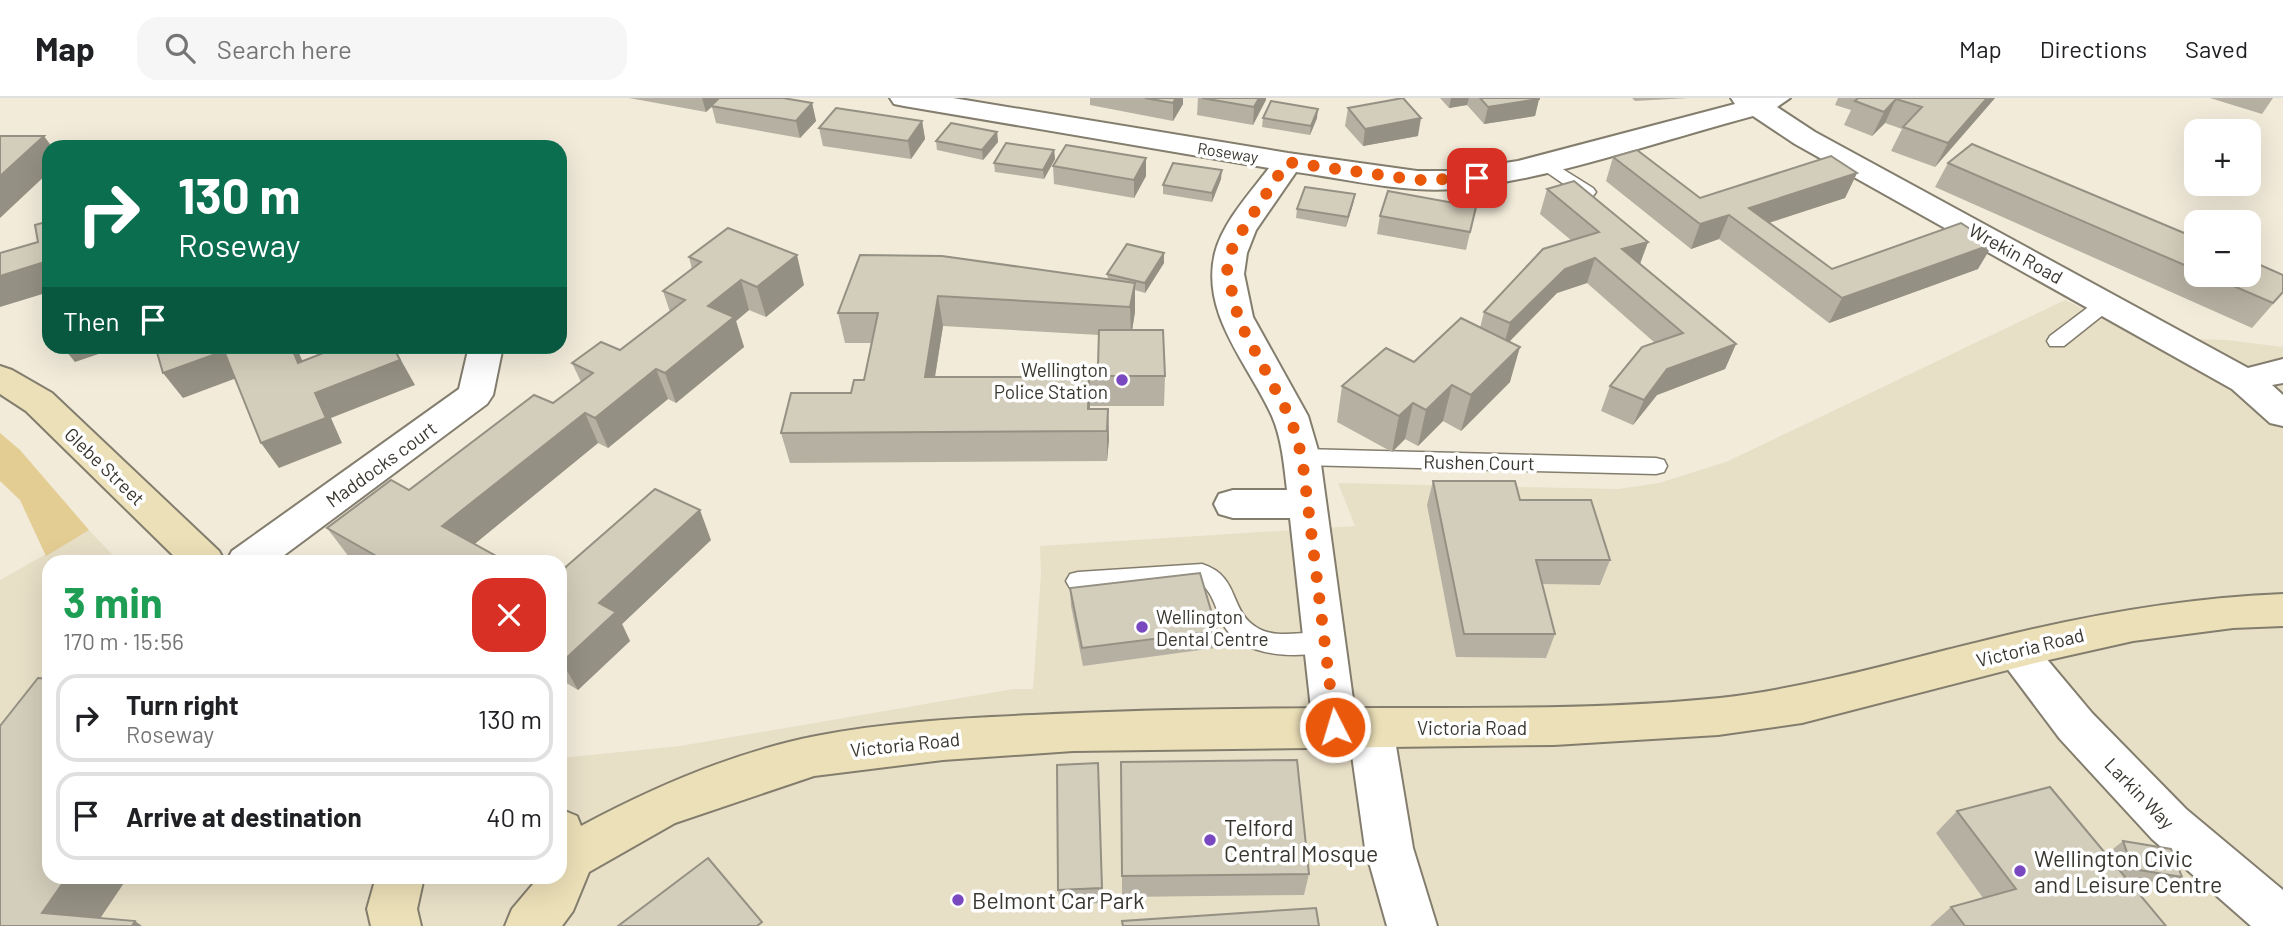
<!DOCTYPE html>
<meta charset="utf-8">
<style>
body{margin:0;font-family:Barlow,sans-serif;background:#f6f6f6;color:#202124;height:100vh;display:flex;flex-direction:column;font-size:26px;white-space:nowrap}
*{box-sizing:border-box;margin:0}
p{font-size:23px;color:#757577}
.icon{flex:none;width:38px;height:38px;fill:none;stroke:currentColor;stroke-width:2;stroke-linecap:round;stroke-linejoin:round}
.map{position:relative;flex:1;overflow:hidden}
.panel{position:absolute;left:42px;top:457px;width:525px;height:329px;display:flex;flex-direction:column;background:#fff;border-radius:21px;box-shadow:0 7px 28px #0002}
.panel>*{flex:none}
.hud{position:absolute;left:42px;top:42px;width:525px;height:214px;border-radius:21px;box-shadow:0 7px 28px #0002;background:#0b6e4f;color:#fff;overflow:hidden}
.fabs{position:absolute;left:2184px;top:21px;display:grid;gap:14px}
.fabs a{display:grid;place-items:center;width:77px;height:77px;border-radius:14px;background:#fff;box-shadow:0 7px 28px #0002;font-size:35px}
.pin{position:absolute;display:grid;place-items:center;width:60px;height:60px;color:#fff;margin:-30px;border-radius:14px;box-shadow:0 4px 10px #0006}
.me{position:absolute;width:77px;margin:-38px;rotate:355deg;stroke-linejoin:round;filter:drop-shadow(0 0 5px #0008)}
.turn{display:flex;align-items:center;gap:24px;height:147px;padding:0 21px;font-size:32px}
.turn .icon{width:91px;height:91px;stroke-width:2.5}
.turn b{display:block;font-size:49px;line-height:60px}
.then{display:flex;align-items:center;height:66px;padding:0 21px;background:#0003;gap:14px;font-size:26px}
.round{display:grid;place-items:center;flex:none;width:74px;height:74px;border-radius:21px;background:#f6f6f6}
.overview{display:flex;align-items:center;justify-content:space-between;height:119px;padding:0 21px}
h1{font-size:42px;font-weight:700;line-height:52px;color:#1e9e55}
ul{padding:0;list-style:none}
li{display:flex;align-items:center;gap:21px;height:88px;margin:0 14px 10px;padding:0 7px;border:4px solid #e0e0e0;border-radius:21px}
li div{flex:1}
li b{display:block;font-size:26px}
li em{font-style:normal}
header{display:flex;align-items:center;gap:42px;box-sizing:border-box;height:98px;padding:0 35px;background:#fff;border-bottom:2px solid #e0e0e0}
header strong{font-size:33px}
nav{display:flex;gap:38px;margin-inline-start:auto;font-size:24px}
.search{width:490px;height:63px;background:#f6f6f6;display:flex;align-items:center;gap:18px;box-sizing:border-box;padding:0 24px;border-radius:21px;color:#757577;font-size:26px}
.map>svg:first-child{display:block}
.built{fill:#e8dfc7}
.green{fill:#e3cd93}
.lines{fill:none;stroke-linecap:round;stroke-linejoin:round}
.lane-casing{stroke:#837d6d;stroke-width:3}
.street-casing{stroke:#837d6d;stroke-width:4}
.secondary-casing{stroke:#837d6d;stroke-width:4}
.lane{fill:#fff;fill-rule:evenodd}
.street{fill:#fff;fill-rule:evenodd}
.secondary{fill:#ece0b8;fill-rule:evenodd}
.wall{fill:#b5b0a1;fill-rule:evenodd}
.shaded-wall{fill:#949083}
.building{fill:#d3cdbb;stroke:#949083;stroke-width:2}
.route{stroke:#ea580c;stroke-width:12;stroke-dasharray:0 21.6}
.poi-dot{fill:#7948c0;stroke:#fff;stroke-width:2.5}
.labels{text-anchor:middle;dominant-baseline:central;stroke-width:7;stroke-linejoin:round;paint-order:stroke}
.far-street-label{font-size:16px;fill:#39362f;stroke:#fff}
.street-label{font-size:19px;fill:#39362f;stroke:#fff}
.poi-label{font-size:19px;fill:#39362f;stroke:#fff;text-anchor:end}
.near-poi-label{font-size:23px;fill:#39362f;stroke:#fff;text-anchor:start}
</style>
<header>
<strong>Map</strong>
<div class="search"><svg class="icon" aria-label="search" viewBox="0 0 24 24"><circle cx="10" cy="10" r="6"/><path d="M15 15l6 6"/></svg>Search here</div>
<nav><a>Map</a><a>Directions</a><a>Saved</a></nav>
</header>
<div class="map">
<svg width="2283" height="828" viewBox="0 0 2283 828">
<rect width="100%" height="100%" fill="#f2ebda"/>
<path class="built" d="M2065,202L2141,239L2227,242L2283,249V828H0V482L89,432L119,464H49V779H560V660L680,648L1013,591H1033L1041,476L1040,448L1355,428L1338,385L1618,391L1659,385L1726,364Z"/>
<path class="green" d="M0,335L20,352L89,432L46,458L20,402L0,383Z"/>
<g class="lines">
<defs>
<g id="lane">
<path d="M1545,60L1593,90L1596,94L1593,98H1581L1539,69L1536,65Z"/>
<path d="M2106,199L2113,201L2116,205L2113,209L2064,248H2050L2047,243L2050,238L2099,201Z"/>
<path d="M1302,351L1656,360L1664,362L1667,368L1664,374L1656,376L1302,367L1294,365L1291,359L1294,353Z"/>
<path d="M1202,466C1240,478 1229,512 1256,529C1279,544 1311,529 1336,537L1339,544L1336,551C1306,561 1246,561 1226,531C1216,516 1215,495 1199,484L1078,492L1070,490L1066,483L1070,476L1078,474Z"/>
</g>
<g id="street">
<path d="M890,0H953L1288,55L1417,73H1453L1518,63L1735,6L1731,0H1790L1777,9L1815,34L2248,270L2283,261V285L2272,287L2283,297V328L2270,325L2232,291L1795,46L1753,18C1659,43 1550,82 1454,91C1402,95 1347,81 1296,74L1256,132L1247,155L1244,176L1253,219L1308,318L1320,359L1355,616L1371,611L1387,617L1393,630L1413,750L1437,828H1387L1365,750L1350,643L1335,648L1319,642L1313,629L1290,420H1233L1219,416L1214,406L1219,396L1233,392H1287C1284,367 1282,341 1272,318C1249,267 1200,216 1215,155C1223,124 1250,95 1269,70L904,8L894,6Z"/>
<path d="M469,248H503L493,297L487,306L275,464H226L232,453L459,291Z"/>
<path d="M2015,536L2030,541L2092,615L2186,711L2283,792V828H2251L2152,741L2060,641L1994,553L2000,541Z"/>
</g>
<g id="secondary">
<path d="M0,268L12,272L52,295L219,453L225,464H180L26,313L0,296Z"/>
<path d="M2283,496V528L2233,530L2133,543L2035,565L1802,625L1718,637L1554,647L1073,653L943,662L814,678L675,725L589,774L573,813L562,828H505L512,811L539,779H560V711L577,718L581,728C654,689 734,654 816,638C887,624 961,620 1033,617C1151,611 1270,610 1389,610C1499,610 1610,611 1720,600C1809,590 1895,564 1983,543C2082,518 2181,500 2283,496Z"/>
<path d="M376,779H424L417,811L421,828H371L367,811Z"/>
</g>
</defs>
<use href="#lane" class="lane-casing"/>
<use href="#street" class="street-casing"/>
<use href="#secondary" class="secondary-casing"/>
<use href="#lane" class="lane"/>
<use href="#street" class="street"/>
<use href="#secondary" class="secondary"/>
</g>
<g class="wall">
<path d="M629,0H783L812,5L816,23L800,40L716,25L712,9L706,14Z"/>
<path d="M1090,0H1183V6L1173,23L1090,7Z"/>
<path d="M1198,0H1266L1253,27L1197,17Z"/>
<path d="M1440,0H1539V1L1535,18L1484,26L1467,7L1449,10Z"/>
<path d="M1632,0H1689L1635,3Z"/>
<path d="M1838,0H1995L1935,69L1891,53L1902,31L1885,25L1872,38L1844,27L1851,12L1835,7Z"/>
<path d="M2210,0H2273L2262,16Z"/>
<path d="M1348,10L1418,38L1363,48L1345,28Z"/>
<path d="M1263,20H1317L1310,37L1262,29Z"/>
<path d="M922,23L925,41L911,61L823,48L819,30Z"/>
<path d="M997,34L998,44L983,62L937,52L936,43Z"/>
<path d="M1054,52L1055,61L1044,81L995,74L994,65Z"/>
<path d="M1613,59L1700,100L1857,75L1845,100L1769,125L1832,171H1978L1829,225L1719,141L1691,151L1606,83Z"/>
<path d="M1146,60V78L1134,100L1054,86L1053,68Z"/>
<path d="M1948,65L2196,140V177H2249V162L2273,206L2252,230L1935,89Z"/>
<path d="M1221,81L1212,104L1163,96V87Z"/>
<path d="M1547,91L1648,144L1640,166L1736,246L1725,271L1657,297L1633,327L1601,313L1610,288L1655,245L1587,185L1557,195L1509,244L1510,284L1461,333L1443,323L1418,348L1405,341L1392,354L1337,324L1342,288L1414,264L1480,230L1484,214L1572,143L1540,116Z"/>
<path d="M1355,96L1353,106L1346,129L1296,120L1297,111Z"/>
<path d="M1476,109L1466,152L1377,136L1380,118Z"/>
<path d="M1164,155V165L1145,195L1135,192V214L1132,232L1165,278L1164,308H1090V311H1108L1109,341L1107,363L790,365L781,335L851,295L864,282L871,245H845L838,215L860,157L1108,181L1107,176ZM943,228L1099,237L1098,268L1081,279H935Z"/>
<path d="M689,159L804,187L766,219L749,212L736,223L744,249L676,305L668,301L608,350L598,345L474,446L507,464H357L349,459L327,430L409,392L553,305L581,284L572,265L620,252L670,214L663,193L692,171Z"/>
<path d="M1433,383L1520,402L1610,462L1600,487L1542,486L1555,536L1546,560L1456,559L1427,407Z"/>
<path d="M711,442L622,526L630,543L578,592L560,581V474Z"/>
<path d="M1070,490L1217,533L1215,550L1083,568L1071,508Z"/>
<path d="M1098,665L1103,805L1060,807L1058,792Z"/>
<path d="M1957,713L2122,775L2113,751L2123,743L2182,779L2171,787L2125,779L2166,828H1930L1951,809L1983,800L1936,735Z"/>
<path d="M1309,776L1304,797L1122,799V778Z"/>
</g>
<g class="shaded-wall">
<path d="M702,0H720L706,14Z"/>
<path d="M1176,0H1183V6L1173,23V5Z"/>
<path d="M1259,0H1266V2L1253,27L1254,9Z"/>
<path d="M1451,0H1469L1467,7L1449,10Z"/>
<path d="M1987,0H1995L1935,69L1948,45Z"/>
<path d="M1539,1L1535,18L1484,26L1488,9Z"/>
<path d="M1896,1L1885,25L1872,38L1884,14Z"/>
<path d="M812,5L816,23L800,40L796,23Z"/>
<path d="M1318,11L1317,20L1310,37L1311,28Z"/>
<path d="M1421,20L1418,38L1363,48L1365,31Z"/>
<path d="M922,23L925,41L911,61L908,43Z"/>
<path d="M997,34L998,44L983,62L982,52Z"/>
<path d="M44,38L52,49H49V74L0,120V78Z"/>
<path d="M1054,52L1055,61L1044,81L1043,72Z"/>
<path d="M1146,60V78L1134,100V82Z"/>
<path d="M1222,72L1221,81L1212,104V95Z"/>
<path d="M1857,75L1845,100L1749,131V110Z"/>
<path d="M1355,96L1353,106L1346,129L1348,119Z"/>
<path d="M1729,117L1719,141L1691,151L1700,126Z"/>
<path d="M1648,144L1639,168L1622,151Z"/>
<path d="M1993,146L1978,171L1829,225L1842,200Z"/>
<path d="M1164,155V165L1145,195V185Z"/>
<path d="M797,157L804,187L766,219L757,189Z"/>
<path d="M1595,160L1587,185L1557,195L1503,250L1510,225L1565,171Z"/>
<path d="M41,165L49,194L0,209V178Z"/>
<path d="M741,182L749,212L736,223L744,249L676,305L665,275L708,208Z"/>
<path d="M1135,185V214L1131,239L1130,209Z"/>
<path d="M938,198L943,228L930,309L925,279Z"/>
<path d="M1736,246L1725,271L1657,297L1633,327L1644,302L1667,271Z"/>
<path d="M62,248H122L75,264Z"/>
<path d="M291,248H296L314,290L298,265Z"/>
<path d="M393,248L415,287L331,320L342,345L279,370L261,345L315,295Z"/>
<path d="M1520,249L1510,284L1461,333L1471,297Z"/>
<path d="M224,253L242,278L183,300L163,275Z"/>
<path d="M656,271L668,301L608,350L595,320Z"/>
<path d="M1089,278L1090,308L1089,333L1088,311Z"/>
<path d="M1452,287L1443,323L1418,348L1426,312Z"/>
<path d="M1413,305L1405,341L1392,354L1399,318Z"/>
<path d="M1108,311L1109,341L1107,363V333Z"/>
<path d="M585,315L598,345L460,458L442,428Z"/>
<path d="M700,412L711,442L622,526L630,543L578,592L562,564L599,505Z"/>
<path d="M67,779H128L95,828L42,815Z"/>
<path d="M135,823L142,828H132Z"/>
</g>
<g class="building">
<path d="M719,0H783L812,5L796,23L711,8Z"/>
<path d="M1145,0H1176L1173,5Z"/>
<path d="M1202,0H1259L1254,9Z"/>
<path d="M1403,0L1421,20L1365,31L1348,10Z"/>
<path d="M1480,0H1539V1L1488,9Z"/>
<path d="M1858,0H1987L1948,45L1903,29L1922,9L1896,1L1884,14L1855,3Z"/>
<path d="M1271,3L1318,11L1311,28L1263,20Z"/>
<path d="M836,10L922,23L908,43L819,30Z"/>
<path d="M951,25L997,34L982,52L936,43Z"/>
<path d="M0,38H44L0,78Z"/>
<path d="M1006,45L1054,52L1043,72L994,65Z"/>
<path d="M1972,46L2196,140V172L1948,65Z"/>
<path d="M1066,47L1146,60L1134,82L1053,68Z"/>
<path d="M1637,52L1700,100L1831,58L1857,75L1749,110L1832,171L1961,125L1993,146L1842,200L1729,117L1700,126L1613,59Z"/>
<path d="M1173,65L1222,72L1212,95L1163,87Z"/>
<path d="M1574,83L1648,144L1622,151L1736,246L1667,271L1644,302L1610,288L1642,249L1683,235L1595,160L1565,171L1510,225L1484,214L1543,151L1599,134L1547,91Z"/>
<path d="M1305,89L1355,96L1348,119L1297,111Z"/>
<path d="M1388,93L1476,109L1470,134L1380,118Z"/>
<path d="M49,123V209L41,165L0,178V155L38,144L35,127Z"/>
<path d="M728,130L797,157L757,189L741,182L708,208L734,219L665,275L656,271L595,320L585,315L442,428L507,464H387L327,430L391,382L409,392L534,297L553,305L593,275L572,265L601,244L620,252L685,202L663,193L701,164L689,159Z"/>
<path d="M1127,146L1164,155L1145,185L1107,176Z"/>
<path d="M860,157L942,158L1135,185L1130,209L938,198L925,279H1081V268H1098L1099,232H1163L1165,278H1089L1088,311H1108L1107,333L781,335L791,295H851L854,282H864L878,215H838Z"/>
<path d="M2249,162L2283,177V194L2273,205L2208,177H2249Z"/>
<path d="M1461,220L1520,249L1471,297L1452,287L1426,312L1413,305L1399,318L1342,288L1386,250L1414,264Z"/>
<path d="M162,248H291L298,265L341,248H393L400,262L315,295L326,320L261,345L224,253L163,275L156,251Z"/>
<path d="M1433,383H1515L1520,402H1591L1610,462H1536L1555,536H1464Z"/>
<path d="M655,391L700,412L599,505L616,514L562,564L560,563V474Z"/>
<path d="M1200,475L1217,533L1082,550L1070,490Z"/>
<path d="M38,580L49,581V779H67L42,815L135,823L132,828H0V628Z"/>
<path d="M1297,662L1309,776L1122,778L1121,664Z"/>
<path d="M1098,665L1102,790L1058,792L1057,667Z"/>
<path d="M2050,689L2166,828H1965L1951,809L2016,791L1957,713Z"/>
<path d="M2123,743L2171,751L2182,779L2133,771Z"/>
<path d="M708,760L762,824L757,828H618Z"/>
<path d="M1316,810L1319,828H1123L1122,823Z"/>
</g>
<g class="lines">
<path class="route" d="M1335,629L1302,359L1291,321L1239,223L1227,173L1231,153L1240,136L1287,64L1417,82L1477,80"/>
</g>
<g class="poi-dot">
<circle cx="1122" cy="282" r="7"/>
<circle cx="1142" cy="529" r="7"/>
<circle cx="1210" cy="742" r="7"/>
<circle cx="2020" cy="773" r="7"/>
<circle cx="958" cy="802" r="7"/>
</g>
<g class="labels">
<g class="far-street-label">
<text transform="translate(1228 54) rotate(9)">Roseway</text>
</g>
<g class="street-label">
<text transform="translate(2016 155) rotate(29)">Wrekin Road</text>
<text transform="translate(1479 364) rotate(1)">Rushen Court</text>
<text transform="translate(381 366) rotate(-36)">Maddocks court</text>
<text transform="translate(105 368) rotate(44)">Glebe Street</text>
<text transform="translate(2030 549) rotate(-14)">Victoria Road</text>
<text x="1472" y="629">Victoria Road</text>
<text transform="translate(905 646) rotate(-6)">Victoria Road</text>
<text transform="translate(2140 695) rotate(46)">Larkin Way</text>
</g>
<g class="poi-label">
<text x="1108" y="271">Wellington<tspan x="1108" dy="22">Police Station</tspan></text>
<text x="1156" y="518" text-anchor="start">Wellington<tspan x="1156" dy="22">Dental Centre</tspan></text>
</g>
<g class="near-poi-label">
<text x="1224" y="729">Telford<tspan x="1224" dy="26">Central Mosque</tspan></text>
<text x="2034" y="760">Wellington Civic<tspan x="2034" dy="26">and Leisure Centre</tspan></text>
<text x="972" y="802">Belmont Car Park</text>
</g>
</g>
</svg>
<div class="fabs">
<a>+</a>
<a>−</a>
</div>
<div class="pin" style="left:1477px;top:80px;background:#d93025"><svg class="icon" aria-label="arrive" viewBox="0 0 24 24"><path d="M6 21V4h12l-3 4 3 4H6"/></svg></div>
<svg class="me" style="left:1335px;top:629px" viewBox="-20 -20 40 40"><circle r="17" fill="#ea580c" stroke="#fff" stroke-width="3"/><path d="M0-11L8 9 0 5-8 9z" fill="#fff"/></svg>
<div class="hud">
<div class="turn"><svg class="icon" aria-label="right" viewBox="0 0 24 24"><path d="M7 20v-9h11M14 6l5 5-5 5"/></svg><div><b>130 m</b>Roseway</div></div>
<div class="then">Then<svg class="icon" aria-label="arrive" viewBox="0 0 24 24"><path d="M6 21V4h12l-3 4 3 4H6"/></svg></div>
</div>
<section class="panel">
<div class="overview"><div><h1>3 min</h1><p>170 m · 15:56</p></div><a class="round" style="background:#d93025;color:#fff"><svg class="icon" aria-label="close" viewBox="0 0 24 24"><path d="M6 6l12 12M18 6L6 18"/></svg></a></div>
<ul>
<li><svg class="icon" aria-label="right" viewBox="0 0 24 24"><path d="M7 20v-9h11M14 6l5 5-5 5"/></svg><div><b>Turn right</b><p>Roseway</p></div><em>130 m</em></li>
<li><svg class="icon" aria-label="arrive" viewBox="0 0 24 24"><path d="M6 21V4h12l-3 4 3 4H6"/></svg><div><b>Arrive at destination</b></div><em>40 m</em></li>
</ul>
</section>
</div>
